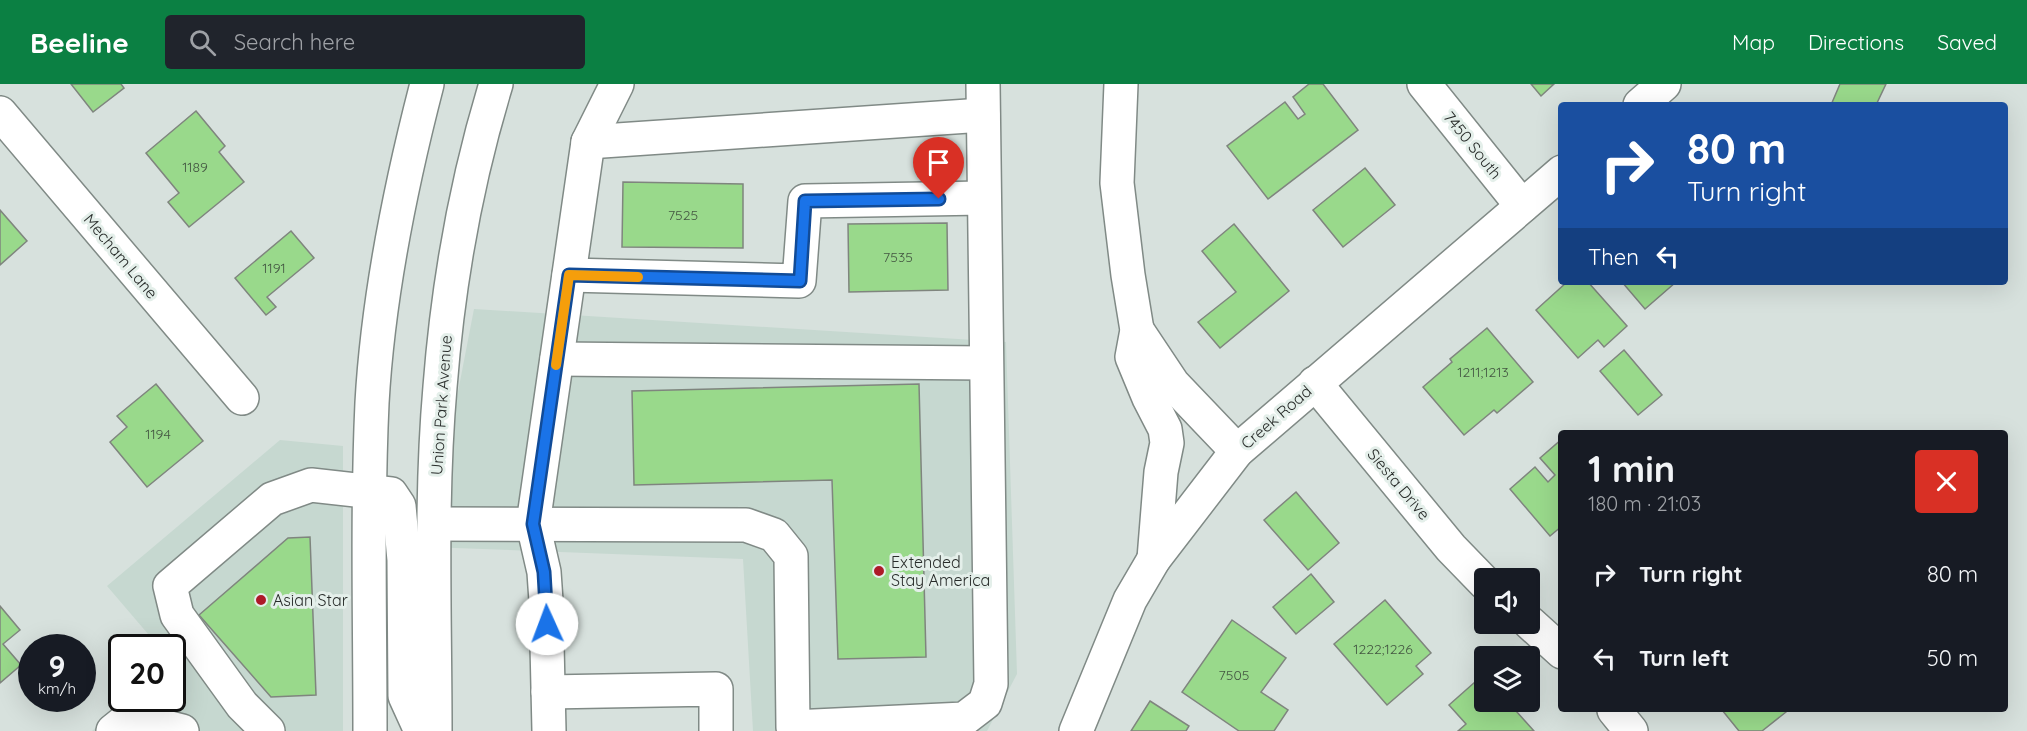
<!DOCTYPE html>
<meta charset="utf-8">
<style>
body{margin:0;font-family:Quicksand,sans-serif;background:#20242c;color:#f1f3f6;height:100vh;display:flex;flex-direction:column;font-size:22px;white-space:nowrap}
*{box-sizing:border-box;margin:0}
p{font-size:20px;color:#9ea1a6}
.icon{flex:none;width:33px;height:33px;fill:none;stroke:currentColor;stroke-width:2;stroke-linecap:round;stroke-linejoin:round}
.map{position:relative;flex:1;overflow:hidden}
.side{position:absolute;left:1558px;top:346px;width:450px;height:282px;display:flex;flex-direction:column;background:#171b24;border-radius:6px;box-shadow:0 6px 24px #0002}
.side>*{flex:none}
.guide{position:absolute;left:1558px;top:18px;width:450px;height:183px;border-radius:6px;box-shadow:0 6px 24px #0002;background:#1a4fa0;color:#fff;overflow:hidden}
.buttons{position:absolute;left:1474px;top:484px;display:grid;gap:12px}
.buttons a{display:grid;place-items:center;width:66px;height:66px;border-radius:6px;background:#171b24;box-shadow:0 6px 24px #0002;font-size:30px}
.speed{position:absolute;left:18px;top:550px;display:flex;gap:12px;font-size:30px;font-weight:700;text-align:center}
.speed>*{display:grid;place-content:center;width:78px;height:78px;border-radius:50%;background:#171b24;box-shadow:0 6px 24px #0002;line-height:1}
.speed small{font-size:15px;font-weight:400}
.speed .limit{border:3px solid #111;border-radius:9px;background:#fff;color:#111}
.pin{position:absolute;display:grid;place-items:center;width:51px;height:51px;color:#fff;margin:-62px -26px;border-radius:50% 50% 50% 0;rotate:-45deg;box-shadow:0 0 6px #0007}
.pin .icon{rotate:45deg}
.me{position:absolute;width:66px;margin:-33px;rotate:358deg;stroke-linejoin:round;filter:drop-shadow(0 0 4px #0008)}
.turn{display:flex;align-items:center;gap:21px;height:126px;padding:0 30px;font-size:27px}
.turn .icon{width:78px;height:78px;stroke-width:2.5}
.turn b{display:block;font-size:42px;line-height:51px}
.then{display:flex;align-items:center;height:57px;padding:0 30px;background:#0003;gap:12px;font-size:22px}
.round{display:grid;place-items:center;flex:none;width:63px;height:63px;border-radius:6px;background:#20242c}
.head{display:flex;align-items:center;justify-content:space-between;height:102px;padding:0 30px}
h1{font-size:36px;font-weight:700;line-height:45px}
ul{padding:0;list-style:none}
li{display:flex;align-items:center;gap:18px;height:84px;padding:0 30px}
li div{flex:1}
li b{display:block;font-size:22px}
li em{font-style:normal}
header{display:flex;align-items:center;gap:36px;box-sizing:border-box;height:84px;padding:0 30px;background:#0b8043;color:#fff}
header strong{font-size:28px}
nav{display:flex;gap:33px;margin-inline-start:auto;font-size:21px}
.search{width:420px;height:54px;background:#20242c;display:flex;align-items:center;gap:15px;box-sizing:border-box;padding:0 21px;border-radius:6px;color:#9ea1a6;font-size:22px}
.map>svg:first-child{display:block}
.built{fill:#c6d8d0}
.building{fill:#99d98b;stroke:#7f857e;stroke-width:1.5}
.lines{fill:none;stroke-linecap:round;stroke-linejoin:round}
.minor-casing{stroke:#808a86;stroke-width:36}
.major-casing{stroke:#808a86;stroke-width:36}
.minor{stroke:#fff;stroke-width:33}
.major{stroke:#fff;stroke-width:33}
.route-casing{stroke:#114b97;stroke-width:15}
.route{stroke:#1a73e8;stroke-width:10}
.slow{stroke:#f59e0b;stroke-width:10}
.poi-dot{fill:#ad1a28;stroke:#e4efea;stroke-width:2}
.labels{text-anchor:middle;dominant-baseline:central;stroke-width:6;stroke-linejoin:round;paint-order:stroke}
.number-label{font-size:14px;fill:#445742}
.street-label{font-size:16px;fill:#282c2a;stroke:#e4efea}
.poi-label{font-size:16px;fill:#282c2a;stroke:#e4efea;text-anchor:start}
</style>
<header>
<strong>Beeline</strong>
<div class="search"><svg class="icon" aria-label="search" viewBox="0 0 24 24"><circle cx="10" cy="10" r="6"/><path d="M15 15l6 6"/></svg>Search here</div>
<nav><a>Map</a><a>Directions</a><a>Saved</a></nav>
</header>
<div class="map">
<svg width="2027" height="647" viewBox="0 0 2027 647">
<rect width="100%" height="100%" fill="#d7e1dd"/>
<g class="built">
<path d="M474,225L1006,258L1017,590L987,647H753L743,475L428,463Z"/>
<path d="M280,356L343,362V647H92L130,615H172V564H160L107,502Z"/>
</g>
<g class="building">
<path d="M71,0H121L124,4L93,28Z"/>
<path d="M1309,0H1323L1358,46L1268,115L1227,62L1285,18L1298,35L1305,30L1293,13Z"/>
<path d="M1531,0H1554L1541,12Z"/>
<path d="M1840,0H1886L1876,21H1831Z"/>
<path d="M196,27L225,62L219,68L244,98L189,143L168,118L179,109L146,69Z"/>
<path d="M1365,84L1395,121L1343,163L1313,126Z"/>
<path d="M623,98L743,100V164L622,163Z"/>
<path d="M0,126L27,157L0,181Z"/>
<path d="M947,139L948,206L849,208L848,140Z"/>
<path d="M1234,140L1289,207L1220,264L1198,238L1236,208L1202,167Z"/>
<path d="M291,147L314,174L267,213L276,223L266,231L235,194Z"/>
<path d="M1567,198H1588L1627,242L1604,263L1598,256L1578,274L1536,226Z"/>
<path d="M1622,198H1676L1645,225Z"/>
<path d="M1487,244L1533,298L1497,329L1494,326L1464,351L1423,303L1452,278L1450,275Z"/>
<path d="M1624,266L1662,311L1638,331L1600,287Z"/>
<path d="M156,300L203,357L147,403L110,358L127,343L117,332Z"/>
<path d="M919,300L926,573L838,575L832,396L634,401L632,307Z"/>
<path d="M1562,355V442L1550,452L1510,405L1535,383L1548,398L1555,391L1540,374Z"/>
<path d="M1296,408L1339,459L1308,486L1264,436Z"/>
<path d="M310,453L316,611L271,613L199,531L288,454Z"/>
<path d="M1311,490L1334,518L1296,550L1273,523Z"/>
<path d="M1385,516L1431,569L1416,582L1423,590L1387,621L1334,560Z"/>
<path d="M0,522L20,546L3,560L21,581L0,599Z"/>
<path d="M1232,536L1286,574L1261,608L1288,626L1274,647H1239L1182,608Z"/>
<path d="M1484,590L1485,618H1508L1534,647H1458L1466,640L1449,621Z"/>
<path d="M1150,617L1189,642L1186,647H1131Z"/>
<path d="M1722,626H1784L1786,628L1762,647H1739Z"/>
</g>
<g class="lines">
<defs>
<g id="minor">
<path d="M1121,0L1117,99L1128,191L1137,246L1132,273L1149,314L1165,345L1167,359L1161,388L1154,475"/>
<path d="M1424,0L1522,122"/>
<path d="M1640,21L1664,0"/>
<path d="M0,29L242,314"/>
<path d="M588,58L983,31"/>
<path d="M569,191L799,197L805,117L984,114"/>
<path d="M1137,246L1173,300L1237,367"/>
<path d="M557,275L986,279"/>
<path d="M1315,299L1451,464L1485,499"/>
<path d="M435,440L746,441L774,451L791,472L793,643L964,635L985,619L991,600L983,0"/>
<path d="M1530,539L1562,568"/>
<path d="M548,608L716,605V647"/>
<path d="M1614,626L1631,647"/>
<path d="M113,647L123,639L144,630L166,643L182,647"/>
<path d="M268,647L242,621L177,531L170,502L272,415L311,401L391,410L399,422L404,476L405,612L421,647"/>
<path d="M549,647L546,517L544,488L533,440L588,58L617,0"/>
<path d="M1076,647L1130,516L1154,475L1237,367L1562,88"/>
</g>
<g id="major">
<path d="M370,647C370,538 367,428 372,319C378,211 400,104 427,0"/>
<path d="M435,647C435,533 430,417 440,303C448,200 466,98 496,0"/>
</g>
</defs>
<use href="#minor" class="minor-casing"/>
<use href="#major" class="major-casing"/>
<use href="#minor" class="minor"/>
<use href="#major" class="major"/>
</g>
<g class="lines">
<defs>
<path id="route" d="M547,540L544,488L533,440L569,191L800,197L805,117L939,115"/>
</defs>
<use href="#route" class="route-casing"/>
<use href="#route" class="route"/>
<path class="slow" d="M556,281L569,191L638,193"/>
</g>
<g class="poi-dot">
<circle cx="879" cy="487" r="6"/>
<circle cx="261" cy="516" r="6"/>
</g>
<g class="labels">
<g class="number-label">
<text x="195" y="83">1189</text>
<text x="683" y="131">7525</text>
<text x="898" y="173">7535</text>
<text x="274" y="184">1191</text>
<text x="1483" y="288">1211;1213</text>
<text x="158" y="350">1194</text>
<text x="1383" y="565">1222;1226</text>
<text x="1234" y="591">7505</text>
</g>
<g class="street-label">
<text transform="translate(1473 61) rotate(51)">7450 South</text>
<text transform="translate(121 172) rotate(50)">Mecham Lane</text>
<text transform="translate(441 321) rotate(-86)">Union Park Avenue</text>
<text transform="translate(1276 333) rotate(-41)">Creek Road</text>
<text transform="translate(1399 400) rotate(50)">Siesta Drive</text>
</g>
<g class="poi-label">
<text x="891" y="478">Extended<tspan x="891" dy="18">Stay America</tspan></text>
<text x="273" y="516">Asian Star</text>
</g>
</g>
</svg>
<div class="buttons">
<a><svg class="icon" aria-label="sound" viewBox="0 0 24 24"><path d="M4 9h4l5-4v14l-5-4H4zM17 9q2 3 0 6"/></svg></a>
<a><svg class="icon" aria-label="layers" viewBox="0 0 24 24"><path d="M12 4l9 5-9 5-9-5zM3 14l9 5 9-5"/></svg></a>
</div>
<div class="speed"><div>9<small>km/h</small></div><div class="limit">20</div></div>
<div class="pin" style="left:939px;top:115px;background:#d93025"><svg class="icon" aria-label="arrive" viewBox="0 0 24 24"><path d="M6 21V4h12l-3 4 3 4H6"/></svg></div>
<svg class="me" style="left:547px;top:540px" viewBox="-20 -20 40 40"><circle r="19" fill="#fff"/><path d="M0-13L10 11 0 6-10 11z" fill="#1a73e8"/></svg>
<div class="guide">
<div class="turn"><svg class="icon" aria-label="right" viewBox="0 0 24 24"><path d="M7 20v-9h11M14 6l5 5-5 5"/></svg><div><b>80 m</b>Turn right</div></div>
<div class="then">Then<svg class="icon" aria-label="left" viewBox="0 0 24 24"><path d="M17 20v-9H6M10 6l-5 5 5 5"/></svg></div>
</div>
<section class="side">
<div class="head"><div><h1>1 min</h1><p>180 m · 21:03</p></div><a class="round" style="background:#d93025;color:#fff"><svg class="icon" aria-label="close" viewBox="0 0 24 24"><path d="M6 6l12 12M18 6L6 18"/></svg></a></div>
<ul>
<li><svg class="icon" aria-label="right" viewBox="0 0 24 24"><path d="M7 20v-9h11M14 6l5 5-5 5"/></svg><div><b>Turn right</b></div><em>80 m</em></li>
<li><svg class="icon" aria-label="left" viewBox="0 0 24 24"><path d="M17 20v-9H6M10 6l-5 5 5 5"/></svg><div><b>Turn left</b></div><em>50 m</em></li>
</ul>
</section>
</div>
